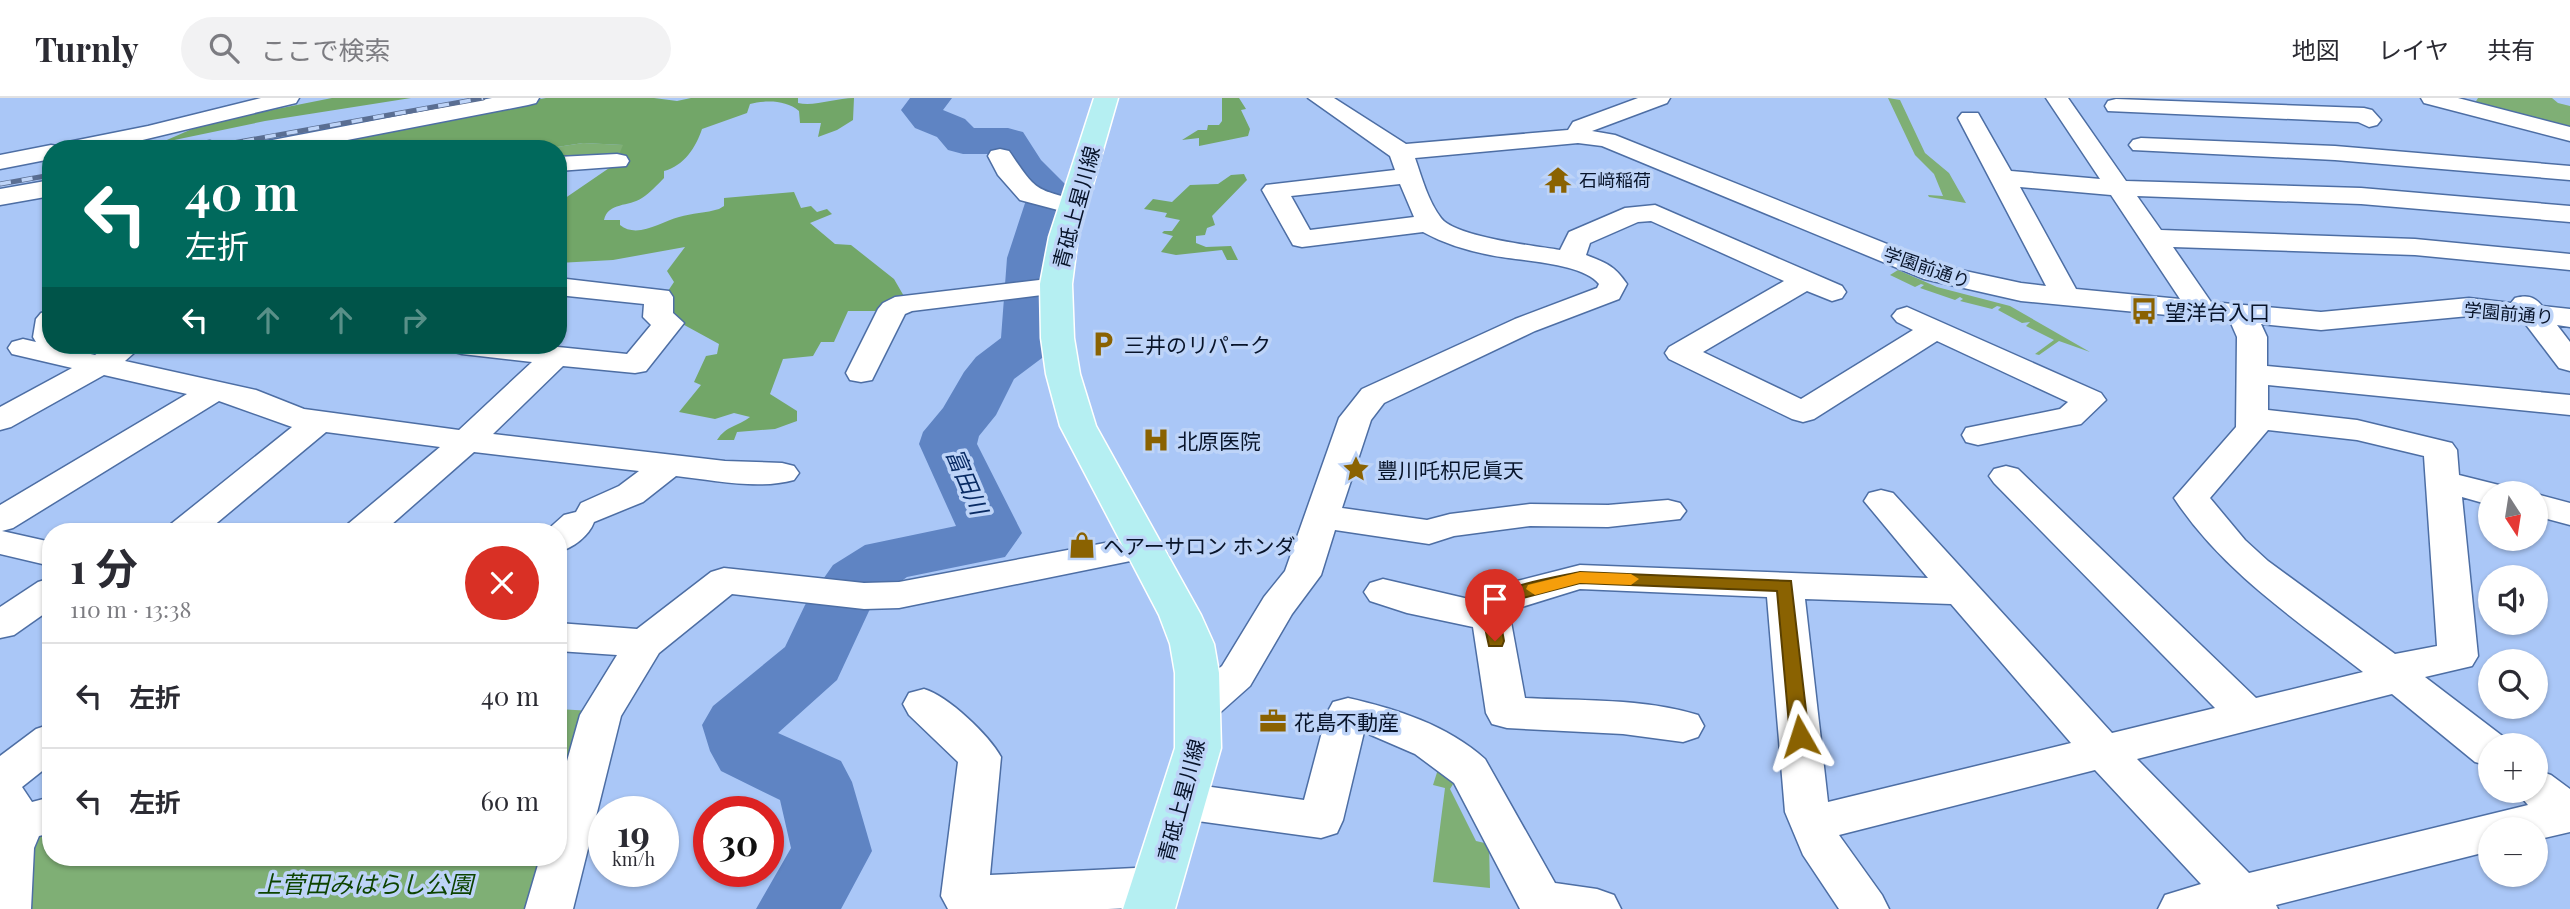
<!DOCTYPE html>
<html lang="ja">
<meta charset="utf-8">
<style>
body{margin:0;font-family:"Playfair Display","Noto Sans JP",serif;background:#f2f2f3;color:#2b2b33;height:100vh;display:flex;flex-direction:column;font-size:26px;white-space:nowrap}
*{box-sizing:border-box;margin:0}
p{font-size:23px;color:#7c7c81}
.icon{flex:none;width:38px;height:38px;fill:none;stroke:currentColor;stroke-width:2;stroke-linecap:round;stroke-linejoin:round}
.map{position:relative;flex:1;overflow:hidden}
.sheet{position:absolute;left:42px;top:425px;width:525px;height:343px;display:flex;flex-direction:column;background:#fff;border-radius:28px;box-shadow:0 2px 5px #0004}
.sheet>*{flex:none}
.guide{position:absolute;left:42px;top:42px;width:525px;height:214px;border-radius:28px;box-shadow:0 2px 5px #0004;background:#00695c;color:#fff;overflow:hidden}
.needle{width:46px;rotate:168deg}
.controls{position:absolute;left:2478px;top:383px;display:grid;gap:14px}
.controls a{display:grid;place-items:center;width:70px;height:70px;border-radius:50%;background:#fff;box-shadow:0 2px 5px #0004;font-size:35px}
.speed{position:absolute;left:588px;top:698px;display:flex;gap:14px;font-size:35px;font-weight:700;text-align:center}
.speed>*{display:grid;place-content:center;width:91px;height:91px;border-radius:50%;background:#fff;box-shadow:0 2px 5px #0004;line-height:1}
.speed small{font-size:18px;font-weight:400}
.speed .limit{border:10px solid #d22;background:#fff;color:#111}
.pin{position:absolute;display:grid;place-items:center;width:60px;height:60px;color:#fff;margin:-72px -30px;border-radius:50% 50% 50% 0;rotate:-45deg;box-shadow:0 0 7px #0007}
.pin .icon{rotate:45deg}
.me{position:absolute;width:77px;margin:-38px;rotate:354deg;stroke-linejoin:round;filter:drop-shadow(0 0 5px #0008)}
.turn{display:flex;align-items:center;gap:24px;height:147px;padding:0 28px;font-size:32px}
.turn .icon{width:91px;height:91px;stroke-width:2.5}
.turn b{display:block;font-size:49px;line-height:60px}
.lanes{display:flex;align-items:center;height:66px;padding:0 28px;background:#0003;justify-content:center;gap:35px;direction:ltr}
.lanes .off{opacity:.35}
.round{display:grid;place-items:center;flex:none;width:74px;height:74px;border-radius:37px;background:#f2f2f3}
.summary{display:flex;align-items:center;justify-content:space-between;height:119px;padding:0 28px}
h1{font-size:42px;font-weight:700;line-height:52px}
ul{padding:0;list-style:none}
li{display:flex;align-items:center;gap:21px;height:105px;padding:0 28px;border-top:2px solid #e1e1e2}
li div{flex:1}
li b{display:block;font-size:26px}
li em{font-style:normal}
header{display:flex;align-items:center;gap:42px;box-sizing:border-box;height:98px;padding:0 35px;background:#fff;border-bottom:2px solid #e1e1e2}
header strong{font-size:33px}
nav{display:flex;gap:38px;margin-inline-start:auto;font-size:24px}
.search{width:490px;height:63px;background:#f2f2f3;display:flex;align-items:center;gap:18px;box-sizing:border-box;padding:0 24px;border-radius:38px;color:#7c7c81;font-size:26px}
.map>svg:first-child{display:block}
.green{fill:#7faf75}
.forest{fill:#72a668}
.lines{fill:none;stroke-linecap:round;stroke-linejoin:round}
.river{fill:#5f84c3;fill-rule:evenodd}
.minor-casing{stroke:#4d6ea4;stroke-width:3}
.major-casing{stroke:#fff;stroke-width:3}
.minor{fill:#fff;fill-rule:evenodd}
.major{fill:#b5eff2;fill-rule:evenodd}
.rail-casing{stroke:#5a6e92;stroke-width:5}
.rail{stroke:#bed4f8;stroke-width:3.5;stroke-dasharray:11;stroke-linecap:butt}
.route{fill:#8a6201;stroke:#5a4001;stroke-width:2}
.slow{fill:#f59e0b}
.labels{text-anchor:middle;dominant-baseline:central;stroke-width:7;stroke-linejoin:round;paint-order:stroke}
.far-poi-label{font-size:18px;fill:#08142a;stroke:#bed4f8;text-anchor:start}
.far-street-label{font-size:18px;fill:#08142a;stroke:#bed4f8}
.street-label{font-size:21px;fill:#08142a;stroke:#bed4f8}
.poi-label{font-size:21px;fill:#08142a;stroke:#bed4f8;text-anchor:start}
.water-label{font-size:23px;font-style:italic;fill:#092b64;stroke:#bed4f8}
.near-park-label{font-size:24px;font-style:italic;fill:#0d4300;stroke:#bed4f8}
</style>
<header>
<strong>Turnly</strong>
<div class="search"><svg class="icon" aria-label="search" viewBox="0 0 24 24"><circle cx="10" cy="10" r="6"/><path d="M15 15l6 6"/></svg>ここで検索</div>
<nav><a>地図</a><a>レイヤ</a><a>共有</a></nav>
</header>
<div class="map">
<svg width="2570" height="811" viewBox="0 0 2570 811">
<rect width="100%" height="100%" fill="#aac7f7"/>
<g class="green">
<path d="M1888,0L1900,2L1925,55L1949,75L1966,105L1929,99L1928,97L1943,98L1934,76L1915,57Z"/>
<path d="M2478,0H2552L2558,5L2570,8V31L2473,8Z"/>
<path d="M583,45L624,47L618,60L558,63V51H544Z"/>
<path d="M1898,172L1937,189L2010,208L2090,254L2059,243L2039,257L2035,256L2054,242L2026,228L2030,224L2022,225L1998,212L2001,209L1997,208L1992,211L1960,203L1963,201L1960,199L1955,202L1920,190L1924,187L1921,186L1915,189L1890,177Z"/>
<path d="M558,611L592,613L573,672H558Z"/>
<path d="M1440,665L1455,683L1450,691L1476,743L1489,746L1490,790L1433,784L1445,690L1433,687Z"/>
<path d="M51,726V760H546L538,811H18L24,748Z"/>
</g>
<g class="forest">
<path d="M332,0H411L265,23L160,45L192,31L246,17Z"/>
<path d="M546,0H654L677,3L691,0H798V5C814,9 835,0 854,0L853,22L837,32L818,39L821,25H800L799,13C786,2 766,2 750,6L747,15L702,31C696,49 684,68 664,73V80C657,87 650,95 642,100C629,109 608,104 604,122H620V127C637,141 661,124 679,119C692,115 706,115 719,111L724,108V100L794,94L801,110L811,108L817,114L827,111L832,116L810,125L835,146L851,147L894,181L905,200L886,213H848L834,244H821L813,258L783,261L770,296L797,313V323L775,331L737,334L734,342H717C727,327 737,329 750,319L734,315L715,321L679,314L701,287L694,284L706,258L717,256L719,246L666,217V196L674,184L667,173L685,149L613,162L558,165V105L615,66L623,47L583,45L544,51H247L385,25L394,28Z"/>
<path d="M1222,0H1239L1246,11L1241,12L1250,31L1248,38L1199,48V40L1182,42L1198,32H1207L1208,27H1219L1222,23Z"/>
<path d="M1244,76L1247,82L1212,118L1215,127L1207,130L1205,137L1196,138V145L1206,149L1231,148L1238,162H1227L1222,152L1176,157L1161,154L1173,138L1162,135L1164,133H1172L1180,122L1165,119L1167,115L1144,111L1153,101L1172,104L1190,87L1218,86L1231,77Z"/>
</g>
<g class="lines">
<path class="river" d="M910,0H952L943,12L965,21L974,30H1008L1023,34L1041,62L1073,94L1055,160L1053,246L1046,257L1014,281L996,317L979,338L977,346L1022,435L1005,459L907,479L879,499L869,513L837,582L778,635L841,663L852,684L872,753L841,811H756L791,750L780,702L721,673L710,653L702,627L713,608L785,549L805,507L833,467L865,447L956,428L919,346L923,334L943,310L964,274L976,259L1001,240L1007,160L1028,96L1010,79L995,56H963L948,52L937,39L915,30L901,12Z"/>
<defs>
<g id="minor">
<path d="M261,0H299L296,5L105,51H51V61L0,71V57L51,47L58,48L68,44L148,28Z"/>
<path d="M492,0H539L536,5L528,7L301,51H250L253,46L262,44Z"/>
<path d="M1308,0H1334L1406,46L1568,32L1573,24L1638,0H1670L1667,5L1592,33L1615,37L1942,168L2021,185L2046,188L1958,20L1962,15H1978L2011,73L2100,81L2046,0H2068L2126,83L2361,90L2570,108V124L2361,106L2137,98L2161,132L2415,141L2570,156V172L2415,157L2173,149L2211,204L2321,214L2469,200L2511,205L2515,200C2527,197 2534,198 2542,208L2570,211V229L2557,227L2570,244V273L2559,270L2524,224L2469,218L2321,232L2261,226L2267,239V268L2570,297V317L2268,287V312L2357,322L2452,345L2457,352L2459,377L2503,388L2508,396H2490V407L2462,399L2478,558L2472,568L2425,579L2505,640L2509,648H2490V668L2475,664L2392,596L2137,661L2249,775L2528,707L2516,693H2536V672L2551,677L2570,691V734L2536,742V732H2490V753L2276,807L2278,811H2158L2165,797L2201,786L2095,672L1839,737L1882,797L1889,811H1839L1803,757L1785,714L1767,499L1580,491L1509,513L1525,600C1582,603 1643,600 1698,617L1704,628L1698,639L1683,644L1623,636L1507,630L1492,626L1486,615L1473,529L1407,515L1370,503L1364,494L1370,485L1383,481L1473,502L1476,498L1494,489L1580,467L1928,480L1864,403L1869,395L1881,392L1893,395L2112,635L2215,610L1994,385L1989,378L1994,371L2006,368L2018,371L2256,600L2363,574C2295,521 2222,473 2174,400L2236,329L2237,239L2230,223L2021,203L1924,181L1602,48L1578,45L1415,60C1422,80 1428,103 1441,120C1455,139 1535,148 1560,152L1569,134L1625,110L1655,107L1842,188L1846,194L1842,200L1832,203L1807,193L1703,254L1801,301L1913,232L1897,224L1892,218L1897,212L1907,209L2101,295L2106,302L2081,326L1978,347L1966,344L1962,337L1966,330L2060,311L2068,304L1937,243L1814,321L1803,324L1792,321L1669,261L1665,255L1669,249L1784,183L1651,123L1638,124L1590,145L1586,157C1606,165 1614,167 1627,186L1619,201L1535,233L1384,305L1371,322L1342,410L1427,422L1450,416L1530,406L1608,407L1668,402L1680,405L1686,413L1680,421L1608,429L1530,428L1454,438L1429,446L1335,432L1321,477L1292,516L1250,588L1214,620L1199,624L1184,620L1178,609L1184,598L1222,568L1264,499L1285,473L1339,320L1362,291L1515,221L1597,190L1599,186C1582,164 1517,163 1490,157C1468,153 1443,145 1423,134L1302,149L1293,147L1262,92L1266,87L1395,72L1390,58ZM1400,86L1414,119L1310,132L1291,98ZM2020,89L2111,97L2180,201L2076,191ZM2268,332L2357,342L2424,358L2437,548L2395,556L2268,463L2245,442L2210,400ZM1805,501L1951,506L2071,645L1828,704Z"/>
<path d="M2421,0H2458L2570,29V43L2424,5Z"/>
<path d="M2116,1L2364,10L2372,12L2381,22L2377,27L2369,29L2358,24L2108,13L2105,8L2108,3Z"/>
<path d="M2141,40L2335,48L2570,68V82L2335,62L2133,52L2129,47L2133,42Z"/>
<path d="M1000,51L1009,53C1037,94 1034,91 1082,103L1086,108L1082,113L1073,116L1020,102L998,77L988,58L991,53Z"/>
<path d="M617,56L626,58L629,63L626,68L558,73V59Z"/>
<path d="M51,82V98L0,107V91Z"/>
<path d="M558,180L669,193L673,199V215L684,225L646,273L635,275L563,268L493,336L725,363L782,365L794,368L799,375L794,382C758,392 713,382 676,378L643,404L594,424C589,438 573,450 558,454V434H545L564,417L576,414L581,405L619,388L639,373L474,354L383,434H343L348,426L440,349L326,334L206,434H166L171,426L292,329L219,303L13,430L2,433L51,444V468L0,456V407L187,296L104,277L11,329L0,332V309L72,270L12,256L8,250L12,244L23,241L36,244L33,239L36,221L41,215L51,212V247L95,257L109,247H143L125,263L256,292L304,311L459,332L532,264L462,256L451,253L447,247H538L627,256L651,227L643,219L644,206L558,197Z"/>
<path d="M1056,180L1066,182L1070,188L1066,194L912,213L905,216L872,282L861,284L850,282L846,275L878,211L883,205L895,199Z"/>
<path d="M2536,396L2570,405V427L2536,418Z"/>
<path d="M1142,438L1155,442L1160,450L1155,458L899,510L864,511L732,496L659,555L621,618L573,811H525L540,760H558V695L580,617L617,557L558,553V525L637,531L711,474L724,470L864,485L899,484Z"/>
<path d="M51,480V511L14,537L0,540V509L38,484Z"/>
<path d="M924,591C948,598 989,637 1001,659L990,777L1156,769L1173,775L1179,789L1173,803L1156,809L1108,811H948L941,798L958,664L909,617L903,606L909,595Z"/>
<path d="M1348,600C1397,611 1447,627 1485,661L1555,785L1597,791L1614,797L1621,811H1520L1454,685L1415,656L1364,634L1343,722L1337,735L1321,740L1183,721L1167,715L1161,703L1167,691L1183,685L1304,702L1327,615L1333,604Z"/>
<path d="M51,626V666L22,689L32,704L51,699V735L39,738L34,750L31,811H0V658L36,631Z"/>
</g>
<path id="major" d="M1094,0H1118L1078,139L1072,186L1074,240L1080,276L1096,328L1201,517L1214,546L1219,575L1221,650L1175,811H1123L1175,650V575L1170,546L1159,517L1060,328L1046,276L1041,240L1040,186L1049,139Z"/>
</defs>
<use href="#minor" class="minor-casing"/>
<use href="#major" class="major-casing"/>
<use href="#minor" class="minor"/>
<use href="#major" class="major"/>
<defs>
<g id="rail">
<path d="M172,51L210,44"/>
<path d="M200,51L483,0"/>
<path d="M0,86L51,77"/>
</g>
</defs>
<use href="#rail" class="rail-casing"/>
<use href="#rail" class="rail"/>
</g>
<path class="route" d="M1580,474L1791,483L1809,638L1806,644L1800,646L1793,644L1790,638L1777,493L1580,485L1512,503L1498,510L1504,543L1502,548H1489L1480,507C1493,489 1557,479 1580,474Z"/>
<path class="slow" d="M1580,474L1631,476L1639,481L1631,487L1580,485L1535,497L1526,491L1528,487Z"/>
<defs>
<symbol id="temple-bare" viewBox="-9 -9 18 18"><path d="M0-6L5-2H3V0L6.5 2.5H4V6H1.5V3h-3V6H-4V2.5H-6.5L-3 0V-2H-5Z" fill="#8a6201" stroke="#bed4f8" stroke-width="2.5" paint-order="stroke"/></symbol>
<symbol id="bus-bare" viewBox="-9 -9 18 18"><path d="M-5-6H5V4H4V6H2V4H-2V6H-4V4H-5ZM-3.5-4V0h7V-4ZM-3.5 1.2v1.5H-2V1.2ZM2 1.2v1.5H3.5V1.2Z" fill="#8a6201" stroke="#bed4f8" stroke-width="2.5" paint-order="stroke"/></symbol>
<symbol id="parking-bare" viewBox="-9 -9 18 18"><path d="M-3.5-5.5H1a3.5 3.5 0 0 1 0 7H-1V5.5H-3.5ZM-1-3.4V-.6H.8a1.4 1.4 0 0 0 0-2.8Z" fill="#8a6201" stroke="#bed4f8" stroke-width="2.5" paint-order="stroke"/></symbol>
<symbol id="hospital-bare" viewBox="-9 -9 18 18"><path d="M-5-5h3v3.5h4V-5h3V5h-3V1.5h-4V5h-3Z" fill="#8a6201" stroke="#bed4f8" stroke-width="2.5" paint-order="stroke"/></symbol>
<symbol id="sight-bare" viewBox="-9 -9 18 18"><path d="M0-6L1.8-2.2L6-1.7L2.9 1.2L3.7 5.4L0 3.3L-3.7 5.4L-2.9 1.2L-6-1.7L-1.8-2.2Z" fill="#8a6201" stroke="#bed4f8" stroke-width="2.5" paint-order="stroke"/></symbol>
<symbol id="shop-bare" viewBox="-9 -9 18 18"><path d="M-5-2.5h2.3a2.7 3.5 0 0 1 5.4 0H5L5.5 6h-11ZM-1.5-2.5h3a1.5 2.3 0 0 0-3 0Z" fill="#8a6201" stroke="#bed4f8" stroke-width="2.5" paint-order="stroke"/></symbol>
<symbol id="office-bare" viewBox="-9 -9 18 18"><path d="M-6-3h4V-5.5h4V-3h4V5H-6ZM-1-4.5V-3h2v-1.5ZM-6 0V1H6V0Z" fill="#8a6201" stroke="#bed4f8" stroke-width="2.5" paint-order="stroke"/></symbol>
</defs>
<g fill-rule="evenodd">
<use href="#temple-bare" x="1539" y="63" width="38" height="38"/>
<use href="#bus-bare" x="2125" y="194" width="38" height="38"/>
<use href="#parking-bare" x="1084" y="227" width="38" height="38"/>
<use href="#hospital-bare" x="1137" y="323" width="38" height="38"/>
<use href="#sight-bare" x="1337" y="352" width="38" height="38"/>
<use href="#shop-bare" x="1063" y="428" width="38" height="38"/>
<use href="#office-bare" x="1254" y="604" width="38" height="38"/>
</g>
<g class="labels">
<g class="far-poi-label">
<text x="1579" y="82">石﨑稲荷</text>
</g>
<g class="far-street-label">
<text transform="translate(1927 169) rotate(19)">学園前通り</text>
<text transform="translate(2509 215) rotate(5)">学園前通り</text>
</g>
<g class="street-label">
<text transform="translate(1075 109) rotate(-75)">青砥上星川線</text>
<text transform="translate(1180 702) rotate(-75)">青砥上星川線</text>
</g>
<g class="poi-label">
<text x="2165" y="213">望洋台入口</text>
<text x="1124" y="246">三井のリパーク</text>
<text x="1177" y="342">北原医院</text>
<text x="1377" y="371">豐川吒枳尼眞天</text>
<text x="1103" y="447">ヘアーサロン ホンダ</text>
<text x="1294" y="623">花島不動産</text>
</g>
<g class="water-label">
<text transform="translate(968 383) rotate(67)">富田川</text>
</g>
<g class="near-park-label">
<text x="365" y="785">上菅田みはらし公園</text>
</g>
</g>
</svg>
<div class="controls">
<a><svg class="needle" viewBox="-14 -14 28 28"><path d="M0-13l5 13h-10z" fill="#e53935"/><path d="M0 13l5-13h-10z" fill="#7c7c81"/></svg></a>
<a><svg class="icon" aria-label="sound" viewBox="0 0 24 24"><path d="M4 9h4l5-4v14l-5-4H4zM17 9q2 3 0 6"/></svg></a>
<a><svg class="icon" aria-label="search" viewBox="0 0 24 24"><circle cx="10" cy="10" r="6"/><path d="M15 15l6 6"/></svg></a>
<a>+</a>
<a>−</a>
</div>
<div class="speed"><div>19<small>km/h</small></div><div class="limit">30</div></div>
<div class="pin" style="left:1495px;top:543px;background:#d93025"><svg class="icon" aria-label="arrive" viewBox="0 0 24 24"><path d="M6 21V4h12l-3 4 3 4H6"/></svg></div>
<svg class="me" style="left:1800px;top:638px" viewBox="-20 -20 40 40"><path d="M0-17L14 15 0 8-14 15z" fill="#8a6201" stroke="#fff" stroke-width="4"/></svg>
<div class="guide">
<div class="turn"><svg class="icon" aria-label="left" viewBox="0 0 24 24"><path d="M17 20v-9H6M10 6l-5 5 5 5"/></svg><div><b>40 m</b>左折</div></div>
<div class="lanes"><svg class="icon" aria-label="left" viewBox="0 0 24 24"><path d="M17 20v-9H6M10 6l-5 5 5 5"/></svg><svg class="icon off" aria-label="ahead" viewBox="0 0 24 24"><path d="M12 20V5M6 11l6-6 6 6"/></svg><svg class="icon off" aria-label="ahead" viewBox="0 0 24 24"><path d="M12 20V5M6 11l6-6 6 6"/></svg><svg class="icon off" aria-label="right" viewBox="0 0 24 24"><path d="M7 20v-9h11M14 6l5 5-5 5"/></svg></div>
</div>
<section class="sheet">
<div class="summary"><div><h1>1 分</h1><p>110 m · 13:38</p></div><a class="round" style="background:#d93025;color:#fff"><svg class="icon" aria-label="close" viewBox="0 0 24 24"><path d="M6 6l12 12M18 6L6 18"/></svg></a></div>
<ul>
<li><svg class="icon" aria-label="left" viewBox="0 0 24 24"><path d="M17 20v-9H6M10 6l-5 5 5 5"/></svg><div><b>左折</b></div><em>40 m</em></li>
<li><svg class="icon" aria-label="left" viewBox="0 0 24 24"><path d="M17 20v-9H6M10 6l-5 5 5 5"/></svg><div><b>左折</b></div><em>60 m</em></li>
</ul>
</section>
</div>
